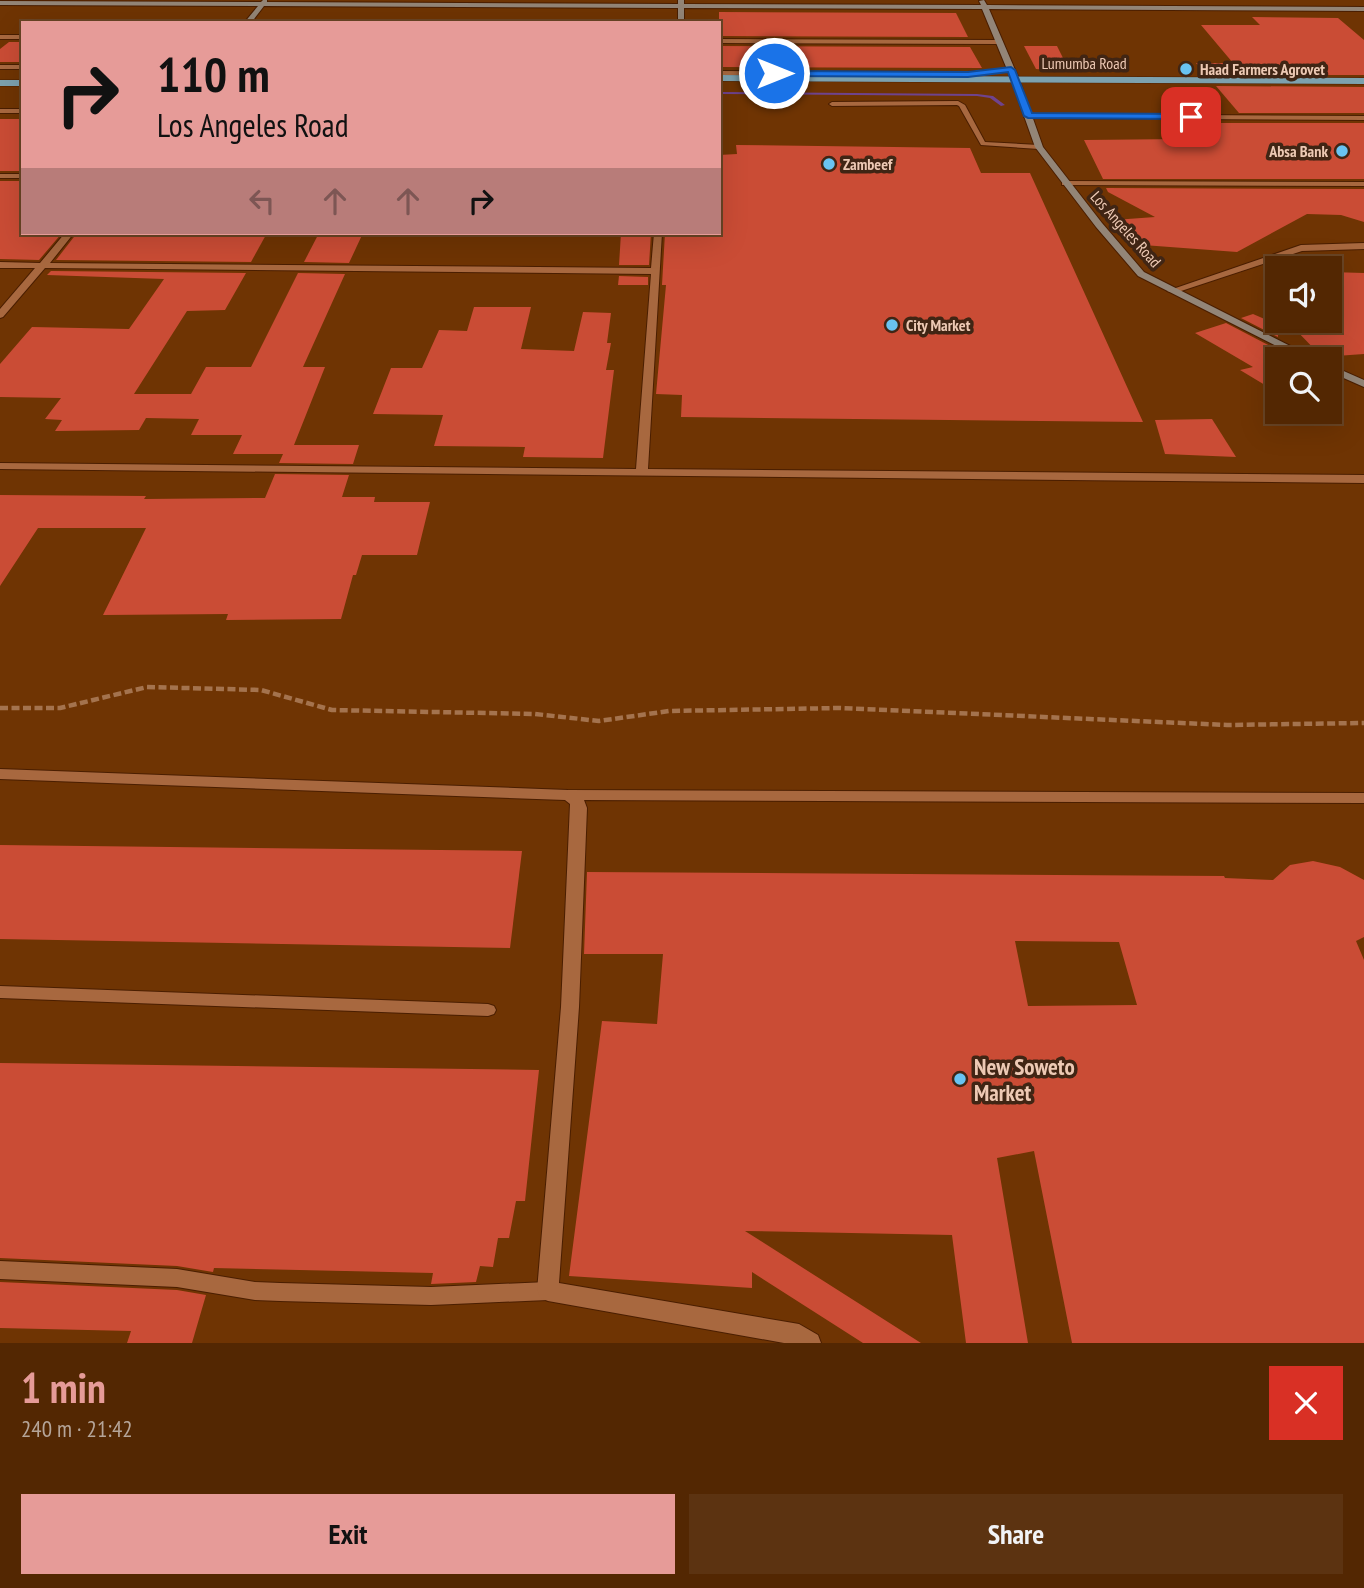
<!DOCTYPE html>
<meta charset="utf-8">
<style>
body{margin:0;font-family:"PT Sans Narrow",sans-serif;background:#5c3311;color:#f1f3f6;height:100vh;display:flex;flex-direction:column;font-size:26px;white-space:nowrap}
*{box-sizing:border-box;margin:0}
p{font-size:23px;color:#b5a599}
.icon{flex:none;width:38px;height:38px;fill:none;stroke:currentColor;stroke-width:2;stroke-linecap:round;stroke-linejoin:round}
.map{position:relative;height:1343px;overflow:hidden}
.details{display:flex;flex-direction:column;background:#532702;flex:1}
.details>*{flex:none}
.hud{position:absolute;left:21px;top:21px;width:700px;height:214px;border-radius:0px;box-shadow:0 7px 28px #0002,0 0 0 2px #694424;background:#e69b98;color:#111;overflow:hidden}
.controls{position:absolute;left:1265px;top:256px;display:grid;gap:14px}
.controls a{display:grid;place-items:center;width:77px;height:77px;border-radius:0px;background:#532702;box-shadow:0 7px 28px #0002,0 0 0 2px #694424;font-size:35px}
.pin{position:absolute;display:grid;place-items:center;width:60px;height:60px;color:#fff;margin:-30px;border-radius:14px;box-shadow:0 4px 10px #0006}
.me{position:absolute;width:77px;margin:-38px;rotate:90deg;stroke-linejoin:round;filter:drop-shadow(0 0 5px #0008)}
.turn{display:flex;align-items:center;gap:24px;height:147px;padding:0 21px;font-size:32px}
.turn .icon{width:91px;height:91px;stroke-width:2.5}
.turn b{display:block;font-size:49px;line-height:60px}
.lanes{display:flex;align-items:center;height:66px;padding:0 21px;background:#0003;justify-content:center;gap:35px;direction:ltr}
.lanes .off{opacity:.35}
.round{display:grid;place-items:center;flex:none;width:74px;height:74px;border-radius:0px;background:#5c3311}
.summary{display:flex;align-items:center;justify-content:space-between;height:119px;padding:0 21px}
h1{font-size:42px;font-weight:700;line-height:52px;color:#e69b98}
.primary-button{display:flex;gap:14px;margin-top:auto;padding:14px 21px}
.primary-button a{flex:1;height:80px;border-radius:0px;background:#e69b98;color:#111;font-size:28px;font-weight:700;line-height:80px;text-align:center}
.primary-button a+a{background:#5c3311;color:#f1f3f6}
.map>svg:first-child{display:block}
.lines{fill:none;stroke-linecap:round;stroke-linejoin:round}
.stream{fill:#6f438d;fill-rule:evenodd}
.building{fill:#ca4c35;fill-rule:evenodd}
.lane-casing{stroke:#4a1e00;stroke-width:2}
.street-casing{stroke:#4a1e00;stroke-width:2}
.secondary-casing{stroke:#4a1e00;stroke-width:2}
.primary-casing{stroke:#4a1e00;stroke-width:1}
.path{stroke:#a4734e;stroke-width:4.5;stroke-dasharray:8 3.5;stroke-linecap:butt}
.lane{fill:#a8683f;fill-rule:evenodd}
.street{fill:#a8683f;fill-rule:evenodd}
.secondary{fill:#938577;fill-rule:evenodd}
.primary{fill:#7da2af;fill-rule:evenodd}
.route{fill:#1a73e8;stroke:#114b97;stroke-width:2}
.poi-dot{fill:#69c3f1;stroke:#402514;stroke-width:2.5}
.labels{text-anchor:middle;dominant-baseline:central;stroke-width:7;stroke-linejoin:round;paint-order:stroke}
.far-street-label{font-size:16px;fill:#edc9b4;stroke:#402514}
.far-poi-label{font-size:16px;font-weight:bold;fill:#edc9b4;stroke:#402514;text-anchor:start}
.near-poi-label{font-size:23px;font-weight:bold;fill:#edc9b4;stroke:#402514;text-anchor:start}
</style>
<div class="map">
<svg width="1364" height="1343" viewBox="0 0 1364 1343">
<rect width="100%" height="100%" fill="#6f3403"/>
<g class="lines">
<path class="stream" d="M719,92L977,94L993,96L1005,105L1001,106L990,98L977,96L719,94Z"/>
</g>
<g class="building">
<path d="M719,12L956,13L968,37L719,36Z"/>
<path d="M1252,17L1338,18L1364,40V75H1206L1196,63H1233L1201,25H1260Z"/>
<path d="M9,42H23V62H0V49Z"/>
<path d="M719,46L970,47L982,68L723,67V63H719Z"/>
<path d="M1024,46H1057L1070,72L1036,69Z"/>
<path d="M1216,86L1364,87V113H1239Z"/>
<rect x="0" y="119" width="23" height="52"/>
<path d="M1171,123H1364V179H1103L1084,140L1182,139Z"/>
<path d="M736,145L970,148L981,173H1030L1143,422L681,417L682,395L656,394L666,285H662L665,233H719V155L737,154Z"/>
<path d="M0,181H23V233H62L39,260L0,259Z"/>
<path d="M1106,188L1364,189V222L1341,215L1307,214L1237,252L1143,245L1114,220L1155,217L1108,192Z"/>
<path d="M77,233H267L251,262L56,260Z"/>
<path d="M319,233H363L349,263L304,262Z"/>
<path d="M621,233H651L649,265H619Z"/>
<path d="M51,271L246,273L225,310L187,311L134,394H191L206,367H251L298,273L345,274L303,367H325L294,445H359L353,464L279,463L283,454H233L242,435H191L199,419L146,418L139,430L55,431L62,420L45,419L61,398L0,397V364L32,327L129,329L164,279L47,275Z"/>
<path d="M1330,272L1364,273V354L1322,357L1293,327L1330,325Z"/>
<path d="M619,276L648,277V285H618Z"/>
<path d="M474,307H531L521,349L574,351L583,312L611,313L607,343H611L606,370H614L603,458L523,457L525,447L434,446L443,415L373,414L391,368H422L439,330L467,331Z"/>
<path d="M1253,314L1278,325V337L1241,318Z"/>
<path d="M1226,323L1278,350V393L1240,370L1253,367L1195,333Z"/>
<path d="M1212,419L1236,457L1165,454L1155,420Z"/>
<path d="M275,474L349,475L342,497H375L374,502H430L417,555H362L356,575H353L341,619L226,620L228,614L103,615L146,528H38L0,586V495L146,496L144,499L265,498Z"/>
<path d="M0,845L522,851L510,948L0,939Z"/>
<path d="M1313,861L1340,867L1364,880V937L1356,941L1364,960V1343H1072L1034,1151L997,1158L1028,1343H966L952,1235L745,1231L921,1343H863L752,1272V1288L569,1276L602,1021L657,1024L663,954H584L587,872L1224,876L1225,878L1273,880L1290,865ZM1015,941L1119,942L1137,1005L1028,1006Z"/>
<path d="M0,1063L539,1070L525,1201H516L509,1238H498L493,1267L480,1266L476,1282L431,1284L433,1273L214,1268L213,1272L177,1266L0,1258Z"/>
<path d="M0,1282L177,1290L206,1295L192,1343H127L131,1331L0,1328Z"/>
</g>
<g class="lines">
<defs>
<g id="lane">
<rect x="0" y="35" width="23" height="4"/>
<path d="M719,39L1000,40L1003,42L1000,44L719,43Z"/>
<path d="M958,101L965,105L985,142L1039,145L1042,147L1039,149L981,145L959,106L957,105L832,106L829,104L832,102Z"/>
<path d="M1062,181L1364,182V186L1065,185H1062Z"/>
<path d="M0,986L488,1004L494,1006L496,1010L494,1014L488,1016L0,998Z"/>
<path d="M0,1261L177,1269L255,1282L280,1283L431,1287L548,1282L555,1285L557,1291L555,1297L548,1300L431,1305L280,1301L255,1300L177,1287L0,1279Z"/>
</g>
<g id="street">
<rect x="0" y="65" width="23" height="4"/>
<path d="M1011,68L1013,71L968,76L719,75V71L968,72Z"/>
<rect x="0" y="109" width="23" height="4"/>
<path d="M1028,114L1364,116V120L1025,118L1024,116Z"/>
<rect x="0" y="174" width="23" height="4"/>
<path d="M65,233H74L50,263L651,268L654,233H662L648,469L1364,475V483L0,469V463L636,469L651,274L45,268L3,317L0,318V309L35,268H0V262L40,263Z"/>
<path d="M1364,243V249L1302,251L1175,293L1167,291L1301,245Z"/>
<path d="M0,769L568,790L1364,793V803L584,800L587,808L579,1007L559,1283L799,1324L818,1335L821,1343H784L548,1301L541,1298L537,1291L561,1007L570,804L565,800L0,779Z"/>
</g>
<g id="secondary">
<path d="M263,0H267V2L678,4V0H684V4L981,5L979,1L984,0L987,5L1364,7V11L989,9L1019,79L1043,147L1102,223L1144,272L1316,359H1302L1138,276L1096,227L1035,147L1011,79L982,9L684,8V23H678V8L264,6L251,23H244L258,6L0,5V1L261,2Z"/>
<path d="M1330,365L1364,380V387L1330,372Z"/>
</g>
<g id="primary">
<path d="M719,75L1364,78V84L719,81Z"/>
<rect x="0" y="80" width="23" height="6"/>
</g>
</defs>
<use href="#lane" class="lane-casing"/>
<use href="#street" class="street-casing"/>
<use href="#secondary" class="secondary-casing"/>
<use href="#primary" class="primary-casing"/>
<path class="path" d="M0,708H60L147,687L261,690L332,710L535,714L599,721L669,711L840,708L1227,725L1364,723"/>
<use href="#lane" class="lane"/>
<use href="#street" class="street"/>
<use href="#secondary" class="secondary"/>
<use href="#primary" class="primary"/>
</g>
<path class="route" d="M1011,67L1015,70L1032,113L1191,114L1195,117L1191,119L1028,118L1024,116L1008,72L968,77L774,76L770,73L774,71L968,72Z"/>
<g class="poi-dot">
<circle cx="1186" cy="69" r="7"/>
<circle cx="1342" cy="151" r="7"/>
<circle cx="829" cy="164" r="7"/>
<circle cx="892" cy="325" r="7"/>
<circle cx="960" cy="1079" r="7"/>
</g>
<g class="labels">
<g class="far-street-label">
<text x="1084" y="63">Lumumba Road</text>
<text transform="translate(1126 229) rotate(48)">Los Angeles Road</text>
</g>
<g class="far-poi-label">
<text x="1200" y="69">Haad Farmers Agrovet</text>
<text x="1328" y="151" text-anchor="end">Absa Bank</text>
<text x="843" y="164">Zambeef</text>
<text x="906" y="325">City Market</text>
</g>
<g class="near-poi-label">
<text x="974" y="1066">New Soweto<tspan x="974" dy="26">Market</tspan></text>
</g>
</g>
</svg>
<div class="controls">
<a><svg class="icon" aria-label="sound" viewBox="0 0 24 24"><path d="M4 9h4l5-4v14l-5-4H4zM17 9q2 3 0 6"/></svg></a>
<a><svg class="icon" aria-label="search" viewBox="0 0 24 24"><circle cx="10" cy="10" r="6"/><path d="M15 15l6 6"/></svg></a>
</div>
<div class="pin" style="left:1191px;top:117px;background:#d93025"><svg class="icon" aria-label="arrive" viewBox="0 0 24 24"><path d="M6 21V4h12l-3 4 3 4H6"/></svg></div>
<svg class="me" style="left:774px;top:73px" viewBox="-20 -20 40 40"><circle r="17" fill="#1a73e8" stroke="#fff" stroke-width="3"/><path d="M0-11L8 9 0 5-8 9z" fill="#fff"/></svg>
<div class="hud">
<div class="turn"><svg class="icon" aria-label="right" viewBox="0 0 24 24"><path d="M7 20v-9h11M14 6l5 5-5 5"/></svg><div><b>110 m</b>Los Angeles Road</div></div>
<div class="lanes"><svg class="icon off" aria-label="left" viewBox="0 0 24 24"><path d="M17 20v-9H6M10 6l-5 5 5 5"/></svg><svg class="icon off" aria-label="ahead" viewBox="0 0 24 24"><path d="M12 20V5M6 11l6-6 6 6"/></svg><svg class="icon off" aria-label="ahead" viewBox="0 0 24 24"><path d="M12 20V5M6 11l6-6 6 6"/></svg><svg class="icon" aria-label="right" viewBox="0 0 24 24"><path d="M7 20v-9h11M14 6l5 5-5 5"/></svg></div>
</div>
</div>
<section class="details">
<div class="summary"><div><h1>1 min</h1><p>240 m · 21:42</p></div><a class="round" style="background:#d93025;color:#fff"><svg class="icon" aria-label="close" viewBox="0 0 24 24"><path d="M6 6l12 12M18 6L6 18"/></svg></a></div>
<div class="primary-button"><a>Exit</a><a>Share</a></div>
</section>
